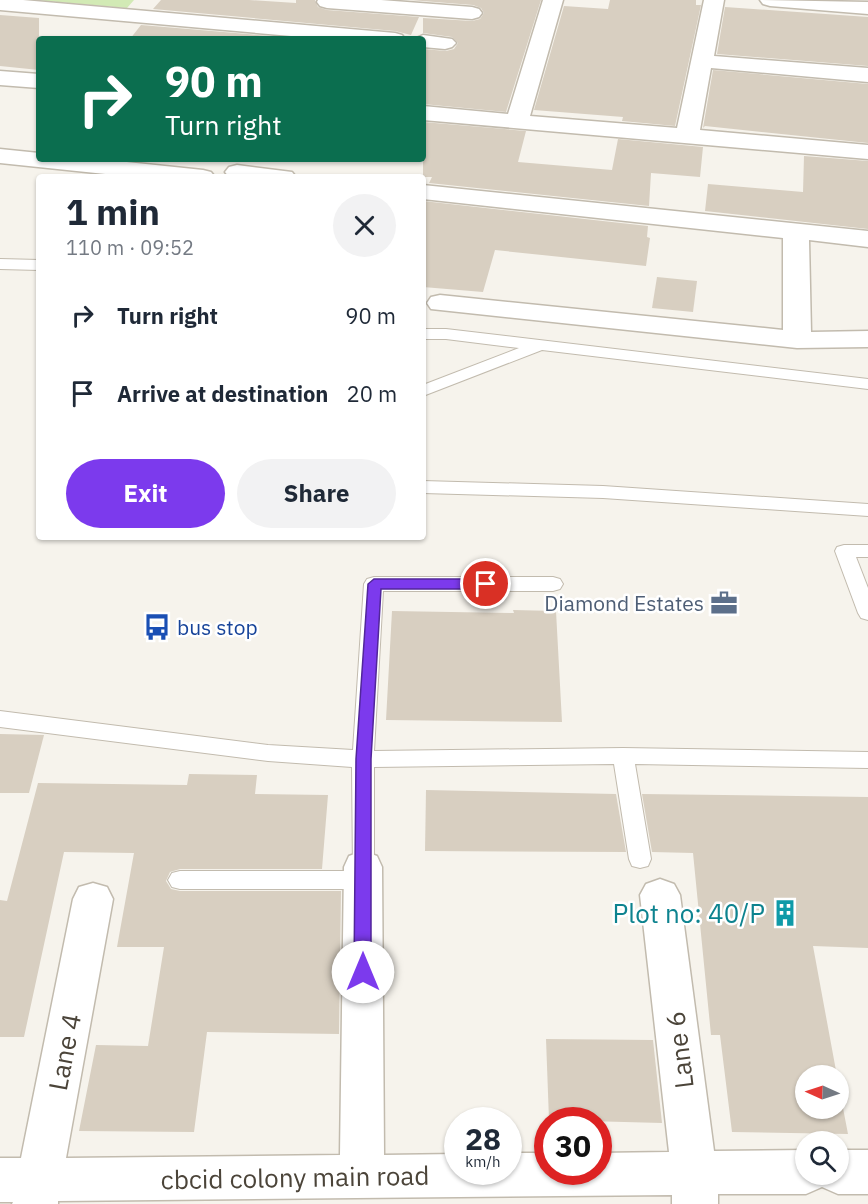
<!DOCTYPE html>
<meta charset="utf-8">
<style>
body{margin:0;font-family:"IBM Plex Sans",sans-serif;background:#f2f2f3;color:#1f2937;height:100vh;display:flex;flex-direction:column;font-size:22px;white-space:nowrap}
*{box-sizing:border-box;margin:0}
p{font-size:20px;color:#747a83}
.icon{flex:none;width:33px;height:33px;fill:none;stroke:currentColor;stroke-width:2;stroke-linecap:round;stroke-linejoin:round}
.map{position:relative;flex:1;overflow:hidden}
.side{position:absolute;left:36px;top:174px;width:390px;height:366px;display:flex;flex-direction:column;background:#fff;border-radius:6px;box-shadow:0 2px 4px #0004}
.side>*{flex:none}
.banner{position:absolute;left:36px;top:36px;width:390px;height:126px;border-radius:6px;box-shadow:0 2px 4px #0004;background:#0b6e4f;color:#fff;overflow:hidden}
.needle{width:39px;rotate:273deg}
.tools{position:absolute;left:795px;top:1065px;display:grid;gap:12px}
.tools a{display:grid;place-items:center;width:54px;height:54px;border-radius:50%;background:#fff;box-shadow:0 2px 4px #0004;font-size:30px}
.speed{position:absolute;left:444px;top:1107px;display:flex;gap:12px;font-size:30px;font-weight:700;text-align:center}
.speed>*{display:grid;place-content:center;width:78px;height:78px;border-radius:50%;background:#fff;box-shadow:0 2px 4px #0004;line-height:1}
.speed small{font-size:15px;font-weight:400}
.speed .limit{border:9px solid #d22;background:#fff;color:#111}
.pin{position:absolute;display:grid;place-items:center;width:51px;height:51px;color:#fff;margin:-26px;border:3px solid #fff;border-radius:50%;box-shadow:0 2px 6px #0007}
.me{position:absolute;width:66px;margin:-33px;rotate:0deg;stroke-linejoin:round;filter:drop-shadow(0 0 4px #0008)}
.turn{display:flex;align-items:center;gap:21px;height:126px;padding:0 30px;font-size:27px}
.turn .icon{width:78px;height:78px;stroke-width:2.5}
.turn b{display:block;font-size:42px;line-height:51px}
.round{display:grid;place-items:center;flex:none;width:63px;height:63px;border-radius:32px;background:#f2f2f3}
.summary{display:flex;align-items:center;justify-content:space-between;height:102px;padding:0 30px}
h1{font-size:36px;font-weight:700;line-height:45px}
.cta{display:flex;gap:12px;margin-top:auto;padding:12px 30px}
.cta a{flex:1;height:69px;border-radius:36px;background:#7c3aed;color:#fff;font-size:24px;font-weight:700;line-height:69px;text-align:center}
.cta a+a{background:#f2f2f3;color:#1f2937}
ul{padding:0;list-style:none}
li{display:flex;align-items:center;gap:18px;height:78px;padding:0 30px}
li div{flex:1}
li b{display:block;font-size:22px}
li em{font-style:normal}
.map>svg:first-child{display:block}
.green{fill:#d2eab5}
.building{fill:#d8cfc1}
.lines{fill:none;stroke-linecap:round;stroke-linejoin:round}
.lane-casing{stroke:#c2bbae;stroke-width:2}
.street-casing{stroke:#c2bbae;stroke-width:3}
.lane{fill:#fff;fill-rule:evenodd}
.street{fill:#fff;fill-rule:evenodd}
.route{fill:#7c3aed;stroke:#51269a;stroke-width:1.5}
.labels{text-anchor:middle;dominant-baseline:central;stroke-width:5;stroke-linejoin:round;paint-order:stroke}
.service-label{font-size:21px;fill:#4e5e75;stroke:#fff;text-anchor:end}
.transit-label{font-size:21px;fill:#164399;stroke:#fff;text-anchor:start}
.near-culture-label{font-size:26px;fill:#0d838f;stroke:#fff;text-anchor:end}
.near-street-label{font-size:26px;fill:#4b4439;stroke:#fff}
</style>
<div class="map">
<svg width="868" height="1204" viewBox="0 0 868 1204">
<rect width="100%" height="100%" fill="#f6f3ec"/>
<path class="green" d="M35,0H134L127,8Z"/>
<g class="building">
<path d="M161,0H249L296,3V0H315L318,7L327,10L419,17L411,35L395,31L153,9Z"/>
<path d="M410,0H541L506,112L423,104V49L446,51L454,49L458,43L452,37L423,33V18L472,21L480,19L484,13L481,8L473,5Z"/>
<path d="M610,0H696V5H701L675,126L622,121L623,117L534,110L564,6L608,9Z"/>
<path d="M725,7L868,17V66L717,54Z"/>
<path d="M0,15L39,18V70L0,66Z"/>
<path d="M141,25L293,38L130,39Z"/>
<path d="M713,70L868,84V143L705,126L703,128Z"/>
<path d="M423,122L526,131L518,162L612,170L618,139L703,147L700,177L651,173L649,206L429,183L432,177H423Z"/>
<path d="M804,156L868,161V229L705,211L708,184L803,192Z"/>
<path d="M423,201L648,226L647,237L650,238L646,266L495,250L483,292L423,287Z"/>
<path d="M657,277L697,281L693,312L652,308Z"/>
<path d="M513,610L556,611L562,722L386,720L392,611L514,613Z"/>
<path d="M0,734L44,735L29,793H0Z"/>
<path d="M189,774L257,775L255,794L328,795L322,869H180L170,872L166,881L171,889L180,891H341L339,1034L207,1032L194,1132L79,1131L96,1045L148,1046L164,947H117L134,853L64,852L24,1037H0V900L7,901L38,783L187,785Z"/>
<path d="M426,790L616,794L626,852L425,851Z"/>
<path d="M642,794L868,797V948L813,946L837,1076H806V1108H838V1082L848,1134L732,1132L720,1035H711L693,853L652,852Z"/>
<path d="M546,1039L653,1040L662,1123L549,1120Z"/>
</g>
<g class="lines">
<defs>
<g id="lane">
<path d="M0,259L39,260V270L0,269Z"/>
<path d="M423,329H446L868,379V389L542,350L423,396V385L519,348L446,339H423Z"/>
<path d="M423,481L603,486L868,504V516L603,498L423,493Z"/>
<path d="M844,545H868V557H856L868,588V620L861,618L858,613L835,551L837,547Z"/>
<path d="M374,577H553L560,579L563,584L560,589L553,591H383L374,751L623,748L868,752V768L635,764L651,859L648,866L640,868L632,866L629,859L614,764L374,767V867L371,873L375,880L371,887L363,889H180L172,887L168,880L172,873L180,871H353L352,767L268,761L0,727V711L268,745L353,750L364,584L367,579Z"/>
</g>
<g id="street">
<path d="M0,0H23L395,33L402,35L405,39H325L0,10Z"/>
<path d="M318,0H381L472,7L479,9L482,13L479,17L472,19L327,8L320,6L317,2Z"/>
<path d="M543,0H563L530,116L677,128L704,0H724L714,56L868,68V82L711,68L700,130L868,145V159L423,120V106L508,114Z"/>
<path d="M760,0L868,2V14L770,6L763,4Z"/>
<path d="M423,35L452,39L456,43L452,47L445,49L423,47V39H414Z"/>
<path d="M0,71L39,74V88L0,85Z"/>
<path d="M0,149L39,153V159H98L203,170L211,172L215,177H134L0,163Z"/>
<path d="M237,165L292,172L296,177H229L225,172L229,167Z"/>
<path d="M423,185L868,231V247L809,240L811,332L868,331V347L797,348L431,309L427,303L431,297L440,295L783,330V238L423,199Z"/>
<path d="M363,851L377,856L382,867L384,1155L458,1154V1172H508V1153H548V1172H598V1153L669,1152L640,895L646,884L660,879L674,884L680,895L714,1151L806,1150V1174H838V1150H868V1194H838L822,1187L806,1194H718V1204H672V1195L58,1201V1204H12L13,1202H0V1158H21L73,899L79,887L93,883L107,887L113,899L66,1158L340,1155L344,867L349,856Z"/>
</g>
</defs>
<use href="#lane" class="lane-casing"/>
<use href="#street" class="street-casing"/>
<use href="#lane" class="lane"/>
<use href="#street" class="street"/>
</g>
<path class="route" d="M374,579H486L493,584L486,589H381L371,759V972L369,977L363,979L357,977L354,972L356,759L368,584Z"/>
<defs>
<symbol id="office-bare" viewBox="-9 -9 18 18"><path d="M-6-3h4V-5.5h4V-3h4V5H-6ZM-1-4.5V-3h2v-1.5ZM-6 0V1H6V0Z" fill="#5c6f8a" stroke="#fff" stroke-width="2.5" paint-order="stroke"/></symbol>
<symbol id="bus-bare" viewBox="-9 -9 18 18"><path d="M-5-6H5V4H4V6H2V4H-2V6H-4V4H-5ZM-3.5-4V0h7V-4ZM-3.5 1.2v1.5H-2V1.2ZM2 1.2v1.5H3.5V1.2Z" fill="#1a4fb4" stroke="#fff" stroke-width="2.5" paint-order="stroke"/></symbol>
<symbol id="building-bare" viewBox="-9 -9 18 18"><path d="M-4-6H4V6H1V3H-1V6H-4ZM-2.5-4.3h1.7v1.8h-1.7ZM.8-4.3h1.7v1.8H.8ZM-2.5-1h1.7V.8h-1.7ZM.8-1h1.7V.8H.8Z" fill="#0f9aa8" stroke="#fff" stroke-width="2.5" paint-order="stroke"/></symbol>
</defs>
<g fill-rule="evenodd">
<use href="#office-bare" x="705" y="584" width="38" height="38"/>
<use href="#bus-bare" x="138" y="608" width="38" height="38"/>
<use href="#building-bare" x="766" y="894" width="38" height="38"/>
</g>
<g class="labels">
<g class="service-label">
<text x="704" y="603">Diamond Estates</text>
</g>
<g class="transit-label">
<text x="177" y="627">bus stop</text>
</g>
<g class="near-culture-label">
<text x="765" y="913">Plot no: 40/P</text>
</g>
<g class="near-street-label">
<text transform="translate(679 1050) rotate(-97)">Lane 6</text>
<text transform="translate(64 1052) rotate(-79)">Lane 4</text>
<text transform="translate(295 1177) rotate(-1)">cbcid colony main road</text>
</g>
</g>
</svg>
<div class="tools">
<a><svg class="needle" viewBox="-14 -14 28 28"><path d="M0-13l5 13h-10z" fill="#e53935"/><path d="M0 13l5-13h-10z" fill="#747a83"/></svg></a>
<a><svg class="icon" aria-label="search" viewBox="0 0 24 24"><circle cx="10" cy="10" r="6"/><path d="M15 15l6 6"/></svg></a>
</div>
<div class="speed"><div>28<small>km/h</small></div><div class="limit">30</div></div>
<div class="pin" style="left:486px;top:584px;background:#d93025"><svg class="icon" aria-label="arrive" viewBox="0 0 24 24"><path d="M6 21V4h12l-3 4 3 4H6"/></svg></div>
<svg class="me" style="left:363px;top:972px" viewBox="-20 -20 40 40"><circle r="19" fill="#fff"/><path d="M0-13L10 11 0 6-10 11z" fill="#7c3aed"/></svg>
<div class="banner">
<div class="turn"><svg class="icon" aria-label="right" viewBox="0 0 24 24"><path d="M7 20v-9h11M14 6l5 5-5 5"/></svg><div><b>90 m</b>Turn right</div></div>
</div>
<section class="side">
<div class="summary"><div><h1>1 min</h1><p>110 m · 09:52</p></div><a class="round"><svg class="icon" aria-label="close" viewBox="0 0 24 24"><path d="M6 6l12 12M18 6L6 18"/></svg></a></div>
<ul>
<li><svg class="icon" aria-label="right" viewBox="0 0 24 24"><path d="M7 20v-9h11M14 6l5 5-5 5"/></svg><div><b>Turn right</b></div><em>90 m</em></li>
<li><svg class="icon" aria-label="arrive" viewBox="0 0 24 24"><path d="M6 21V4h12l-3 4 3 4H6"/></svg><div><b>Arrive at destination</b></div><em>20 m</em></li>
</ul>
<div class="cta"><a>Exit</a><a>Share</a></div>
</section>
</div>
